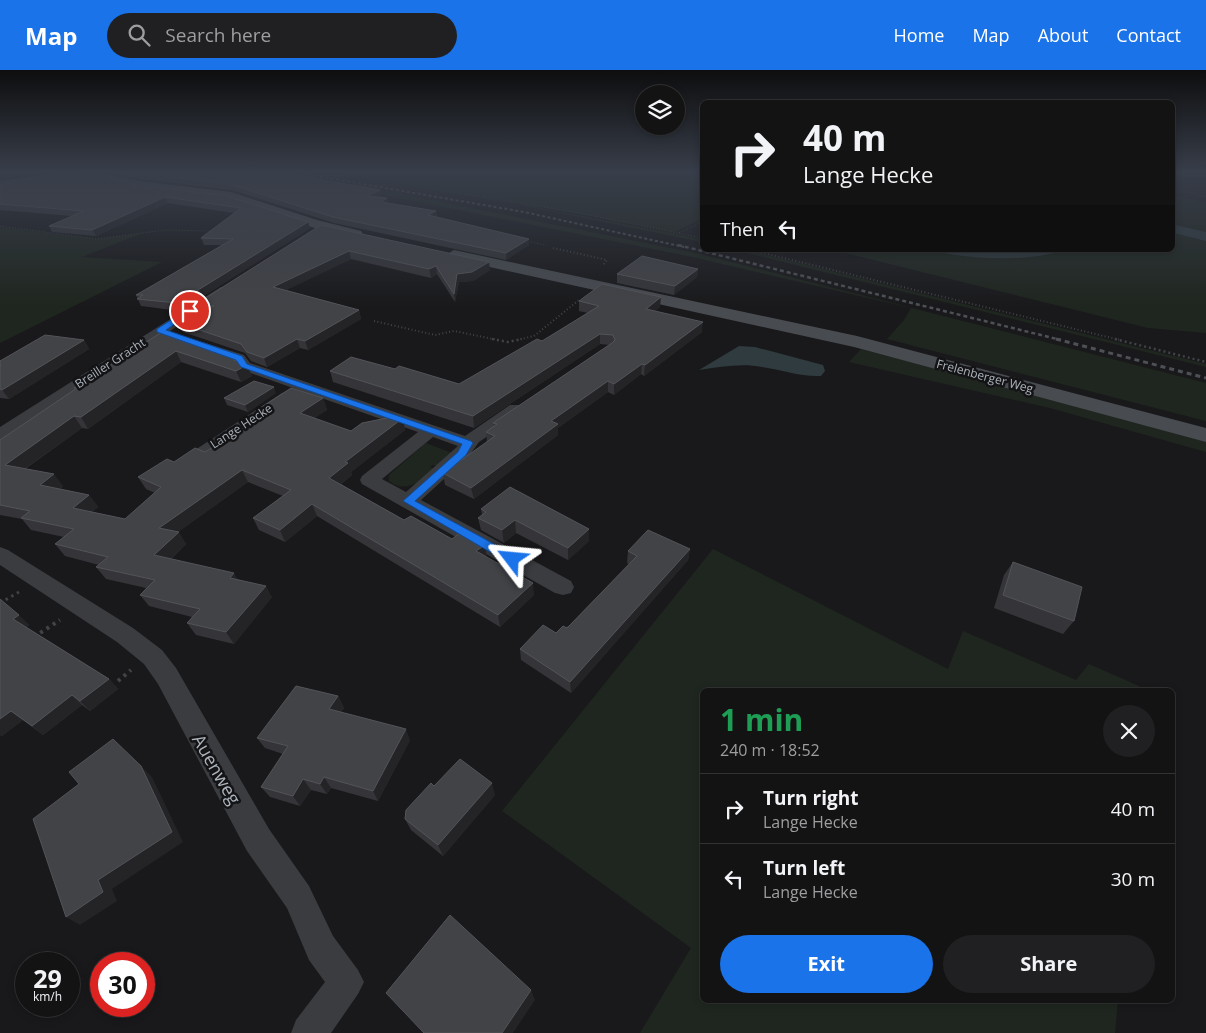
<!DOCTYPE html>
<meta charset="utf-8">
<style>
body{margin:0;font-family:"Open Sans",sans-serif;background:#202022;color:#f1f3f6;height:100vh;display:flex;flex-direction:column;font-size:19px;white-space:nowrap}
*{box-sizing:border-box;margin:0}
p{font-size:16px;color:#9d9ea0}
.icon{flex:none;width:28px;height:28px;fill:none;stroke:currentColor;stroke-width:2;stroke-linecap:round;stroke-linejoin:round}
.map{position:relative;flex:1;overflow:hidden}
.drawer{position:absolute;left:700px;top:618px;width:475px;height:315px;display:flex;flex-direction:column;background:#131314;border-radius:8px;box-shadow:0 2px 8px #0003,0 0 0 1px #323234}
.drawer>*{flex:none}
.top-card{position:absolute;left:700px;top:30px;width:475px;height:152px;border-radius:8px;box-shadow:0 2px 8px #0003,0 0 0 1px #323234;background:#131314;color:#f1f3f6;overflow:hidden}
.buttons{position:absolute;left:635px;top:15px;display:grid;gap:10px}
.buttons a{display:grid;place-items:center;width:50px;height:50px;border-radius:50%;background:#131314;box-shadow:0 2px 8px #0003,0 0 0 1px #323234;font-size:25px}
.speed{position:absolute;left:15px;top:882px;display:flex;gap:10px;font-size:25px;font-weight:700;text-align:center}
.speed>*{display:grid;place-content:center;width:65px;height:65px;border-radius:50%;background:#131314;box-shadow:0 2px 8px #0003,0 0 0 1px #323234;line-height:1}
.speed small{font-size:12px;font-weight:400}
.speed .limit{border:8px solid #d22;background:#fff;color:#111}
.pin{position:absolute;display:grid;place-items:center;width:42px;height:42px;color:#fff;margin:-21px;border:2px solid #fff;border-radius:50%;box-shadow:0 1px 5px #0007}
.me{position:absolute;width:55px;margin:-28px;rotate:299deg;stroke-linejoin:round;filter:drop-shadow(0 0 4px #0008)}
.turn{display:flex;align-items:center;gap:18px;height:105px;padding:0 20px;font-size:22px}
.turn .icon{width:65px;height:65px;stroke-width:2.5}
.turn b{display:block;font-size:35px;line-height:42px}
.then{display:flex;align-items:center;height:48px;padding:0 20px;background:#0003;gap:10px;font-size:19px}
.round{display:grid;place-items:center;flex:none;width:52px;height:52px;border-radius:26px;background:#202022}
.overview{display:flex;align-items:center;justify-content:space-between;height:85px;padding:0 20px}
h1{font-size:30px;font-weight:700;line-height:38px;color:#1e9e55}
.action{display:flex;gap:10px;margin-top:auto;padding:10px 20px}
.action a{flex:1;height:58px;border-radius:30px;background:#1a73e8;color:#fff;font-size:20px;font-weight:700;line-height:58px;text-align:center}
.action a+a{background:#202022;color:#f1f3f6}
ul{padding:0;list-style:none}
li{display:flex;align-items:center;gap:15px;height:70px;padding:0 20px;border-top:1px solid #323234}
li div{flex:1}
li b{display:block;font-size:19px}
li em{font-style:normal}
header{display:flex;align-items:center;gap:30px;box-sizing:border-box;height:70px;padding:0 25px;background:#1a73e8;color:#fff}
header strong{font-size:24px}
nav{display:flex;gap:28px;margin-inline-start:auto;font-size:18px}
.search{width:350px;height:45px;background:#202022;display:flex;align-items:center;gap:12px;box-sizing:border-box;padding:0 18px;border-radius:28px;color:#9d9ea0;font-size:19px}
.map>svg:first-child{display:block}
.green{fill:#1f261f}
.water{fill:#2f3b3f}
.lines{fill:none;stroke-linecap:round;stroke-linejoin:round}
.path-far4{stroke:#404347;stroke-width:1;stroke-dasharray:1 2;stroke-linecap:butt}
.path-far3{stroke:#404347;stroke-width:2;stroke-dasharray:1 2.5;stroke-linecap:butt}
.path-far2{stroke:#404347;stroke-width:2.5;stroke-dasharray:2 3;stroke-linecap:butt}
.path-far1{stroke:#404347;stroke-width:3;stroke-dasharray:2.5 4;stroke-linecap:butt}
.path{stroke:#404347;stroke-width:4;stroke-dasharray:3 4.5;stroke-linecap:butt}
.street{fill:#3a3c40;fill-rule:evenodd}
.secondary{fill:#484b50;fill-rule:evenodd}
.rail-far2{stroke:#4d5055;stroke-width:2;stroke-dasharray:3 2.5;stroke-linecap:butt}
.rail-far1{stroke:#4d5055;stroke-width:2.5;stroke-dasharray:4 3;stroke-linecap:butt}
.rail{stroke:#4d5055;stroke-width:3;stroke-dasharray:5 4;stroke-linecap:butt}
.wall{fill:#353539}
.shaded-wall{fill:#242427}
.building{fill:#424347;stroke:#525459}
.route{fill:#1a73e8;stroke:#114b97}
.labels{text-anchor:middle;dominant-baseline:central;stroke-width:5;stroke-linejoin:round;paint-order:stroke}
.far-street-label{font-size:12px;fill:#acb3bb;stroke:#141416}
.near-street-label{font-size:18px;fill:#acb3bb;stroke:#141416}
</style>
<header>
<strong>Map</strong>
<div class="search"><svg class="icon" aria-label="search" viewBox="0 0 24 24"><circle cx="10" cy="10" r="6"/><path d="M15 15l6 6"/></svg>Search here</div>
<nav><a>Home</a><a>Map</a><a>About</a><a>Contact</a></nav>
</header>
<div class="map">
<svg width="1206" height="963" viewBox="0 0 1206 963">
<rect width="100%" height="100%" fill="#19191b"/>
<g class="green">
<path d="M268,102L397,123L700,184L1206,313V351L887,269L904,250L911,238L692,187Z"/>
<path d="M327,102L388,110H422L467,124L677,164L702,170V172L510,133Z"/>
<path d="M340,102H702V149L675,162L472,124L424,109L411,107L387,109Z"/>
<path d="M1172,125L1206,133V162L1173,154Z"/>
<path d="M0,157L96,169L143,163L82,187L162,192L0,273Z"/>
<path d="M1173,163L1206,171V263L1148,258L833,180H931L941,183L1049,184L1066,180H1172Z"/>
<path d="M735,180H747L1206,294V297Z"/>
<path d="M861,279L1206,370V382L1050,338L849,292Z"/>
<path d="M426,373L452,383L439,397L433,395L430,397L436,400C423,411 405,424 389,411V405Z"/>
<path d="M713,479L948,599L963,561L1076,610L1089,594L1139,616V620H702V930H1118L1115,963H640L691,878L502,741Z"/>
</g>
<g class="water">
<path d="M1172,154L1206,162V171L1173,163Z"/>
<path d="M931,180H1066C1028,192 969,190 931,180Z"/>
<path d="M739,276L755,277L823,295L825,301L821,306C801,307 782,300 762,297C742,293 720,297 699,300Z"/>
</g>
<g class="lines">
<g class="path-far4">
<path d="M338,102L387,109H422L468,124L584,144L702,168"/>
<path d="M1172,118L1206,127"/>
<path d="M0,156L97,169L165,160L213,161"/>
<path d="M679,163L702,152"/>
<path d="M525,171L546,175"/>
</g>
<g class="path-far3">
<path d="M553,178L607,190L603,195"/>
<path d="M751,180L1120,270"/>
<path d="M374,251L435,265L454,261L498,270"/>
<path d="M517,270L534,266L579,230"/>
</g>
<g class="path-far2">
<path d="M492,269L508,272L522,269"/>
<path d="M1115,269L1206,292"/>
</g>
<path class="path-far1" d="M0,533L19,522"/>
<g class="path">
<path d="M34,567L60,550"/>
<path d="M118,611L131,600"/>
</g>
<g class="street">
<path d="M221,217L226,218L227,221L226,224L6,369L0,370V357Z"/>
<path d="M202,272L244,285L250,293L465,366L510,335H522L524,339L522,343L479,372L468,387L421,430L571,511L574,517L571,523L563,525L555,523L362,414L360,410L362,406L418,362L239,299L233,291L197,279L195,276L197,273ZM433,367L458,376L406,422L382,409Z"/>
<path d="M288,321L294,323L296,326L294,329L210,384H198L195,380L282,323Z"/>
<path d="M0,477L8,480L133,558L162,580L176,598L269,759L309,816L333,866L358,900L364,912L358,924L331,963H291L296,950L325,912L309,890L287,838L247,781L158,614L144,594L117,572L0,495Z"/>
</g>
<g class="secondary">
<path d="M57,103L104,104L140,111L231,122L317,150L361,161L363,164L356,168L307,156L229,130L140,119L104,112L57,111L0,119V111Z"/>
<path d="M454,180L857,266L1206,358V372L854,277L449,188L446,185Z"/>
</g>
<path class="rail-far2" d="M293,102L524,142L684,177"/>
<path class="rail-far1" d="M678,175L1061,270"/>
<path class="rail" d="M1056,269L1206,308"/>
</g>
<g class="wall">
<path d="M100,102H283V103L381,126L379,127L389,133L436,141L437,147L529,175L506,190L334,153L232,120L140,109Z"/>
<path d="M101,108L308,152L310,158L180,241L141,236L136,225L222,175H204L201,168L234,143L168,133L96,166L52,162L49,156L72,146L0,140V115Z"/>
<path d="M321,155L490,200L473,211L459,212L455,232L437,204L431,208L351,189L286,220L359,240L361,249L308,280L300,278L267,297L251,291L245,283L183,262L179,253L200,243L196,234Z"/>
<path d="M698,199L697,207L674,225L617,213V204Z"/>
<path d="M579,231L660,237L655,241L702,262L644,306L641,304L614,325L608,322L558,358V365L474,429L445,415L443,403L487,372L486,362L493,357V353L610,275L600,274L474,358L333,312L330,301L395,299L459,314L542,271L588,243L579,241Z"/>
<path d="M162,262L234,290L252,306L241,312L181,292L88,359L82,358L25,399L63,416L60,419L89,425L98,437L92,442L125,449L155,423L146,419L138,407L174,392L205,382L265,344L262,337L323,328L327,340L314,348L351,361L403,348L405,360L351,402L352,405L341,414L404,450L452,469L487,487L534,525L500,557L317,446L285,472L259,460L253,448L283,426L248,412L178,462L186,474L171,489L238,510L272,527L234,574L196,565L187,553L192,547L149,536L140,525L146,518L106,509L96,497L99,495L65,486L55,474L64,467L31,460L22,449L0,445V370L75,320L74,318Z"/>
<path d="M84,270L89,279L9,329L0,328V291Z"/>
<path d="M276,323L248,342L227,335L224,328Z"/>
<path d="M481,439L589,459V471L568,490L516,463L504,473L481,460L478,448L482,445Z"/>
<path d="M690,479L688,490L571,623L521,590L520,579L556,563L570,555L629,494L627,493L628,481Z"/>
<path d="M1013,492L1074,551L1063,564L994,538L1004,505Z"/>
<path d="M0,529L29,555L26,557L109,609L118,619L90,641L82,635L43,665L23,650L2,666L0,665Z"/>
<path d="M338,626L344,638L341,642L410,670L378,731L331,718L327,724L311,720L300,736L270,727L261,717L283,684L265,678L257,668Z"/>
<path d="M434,716L495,725L443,786L411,760L405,749Z"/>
</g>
<g class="shaded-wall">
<path d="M9,102H50L0,110V103Z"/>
<path d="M380,120L381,126L368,132L367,126Z"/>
<path d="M165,127L168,133L96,166L92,160Z"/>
<path d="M387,128L389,134L381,132Z"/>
<path d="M436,141L437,148L428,145Z"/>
<path d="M308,152L310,158L180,241L177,233Z"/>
<path d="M529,169V175L506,190V183Z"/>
<path d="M349,181L351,189L276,225L273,217Z"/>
<path d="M489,192L490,200L473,211L459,212L455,232L454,224L457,204Z"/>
<path d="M436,196L437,204L431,208L429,199Z"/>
<path d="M698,199L697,207L674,225L675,216Z"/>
<path d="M661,227L660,237L645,249L646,239Z"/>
<path d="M359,240L361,249L308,280L305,271Z"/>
<path d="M703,252L702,262L644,306L645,295Z"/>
<path d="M600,264V274L474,358L473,346Z"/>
<path d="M297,269L300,278L267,297L264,288Z"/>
<path d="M84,270L89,279L9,329L2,320Z"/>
<path d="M176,281L181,292L88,359L81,347Z"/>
<path d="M642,294L641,304L614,325V314Z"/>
<path d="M247,295L252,306L241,312L236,301Z"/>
<path d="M608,311V322L558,358V365L474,429L471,418L551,351Z"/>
<path d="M274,317L276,323L248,342L245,335Z"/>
<path d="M323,328L327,340L305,355L300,343Z"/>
<path d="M74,346L82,358L14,406L5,395Z"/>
<path d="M403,348L405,360L351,402L352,405L334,419L329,408L345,392Z"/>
<path d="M242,400L248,412L167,470L159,458Z"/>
<path d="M54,404L63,416L49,427L40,415Z"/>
<path d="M89,425L98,437L82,450L73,438Z"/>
<path d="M312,434L317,446L285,472L280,460Z"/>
<path d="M515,450L516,463L504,473L502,460Z"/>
<path d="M589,459V471L568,490V478Z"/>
<path d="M179,462L186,474L162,497L154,485Z"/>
<path d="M485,475L487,487L476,481Z"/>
<path d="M690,479L688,490L571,623L570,612Z"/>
<path d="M234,503L241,515L230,508Z"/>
<path d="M533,513L534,525L500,557L498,545Z"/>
<path d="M266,516L272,527L234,574L226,562Z"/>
<path d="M19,545L29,555L23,559L13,549Z"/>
<path d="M109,609L118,619L90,641L80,631Z"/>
<path d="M72,625L82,635L43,665L32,656Z"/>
<path d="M338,626L344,638L335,651L329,639Z"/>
<path d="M11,641L23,650L2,666L0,665V649Z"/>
<path d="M406,659L410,670L378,731L373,721Z"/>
<path d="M141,696L152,707L183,772L112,819L117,831L80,855L66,847L98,810Z"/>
<path d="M324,707L331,718L327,724L320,714Z"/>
<path d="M303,709L311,720L300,736L293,726Z"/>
<path d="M492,713L495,725L443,786L438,775Z"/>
<path d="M531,920L535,930L513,963H502Z"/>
</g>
<g class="building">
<path d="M130,102H281H280L380,120L367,126L387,128L381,132L436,141L428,145L529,169L506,183L333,147L229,114Z"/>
<path d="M54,107L101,108L137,115L226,126L308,152L177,233L137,229L143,225H136L233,169L201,168L241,138L165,127L92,160L49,156L84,141L0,134V115Z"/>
<path d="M321,155L489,192L472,202L457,204L454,224L436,196L429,199L349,181L273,217L359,240L305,271L297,269L264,288L247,282L241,274L179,253L214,236L196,234Z"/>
<path d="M642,186L698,199L675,216L617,204Z"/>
<path d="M602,214L661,227L646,239L703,252L645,295L642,294L614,314L608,311L551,351L558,354L471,418L443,403L495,366L486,362L497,354L493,353L612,273L615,270L613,265L600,264L473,346L330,301L351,287L395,299L399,296L459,314L537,269L542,271L599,236L579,231Z"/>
<path d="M161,260L227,282L234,290L247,295L236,301L176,281L81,347L74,346L5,395L54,404L40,415L89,425L73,438L125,449L161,417L138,407L167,389L174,392L195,378L205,382L271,340L262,337L291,318L323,328L300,343L351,361L362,353L397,346L403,348L345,392L348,393L329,408L404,450L411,446L452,469L461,462L485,475L476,481L533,513L498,545L312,434L280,460L253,448L291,420L242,400L159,458L179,462L154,485L234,503L230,508L266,516L226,562L187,553L200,539L140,525L155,510L96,497L108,487L55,474L74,459L21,448L30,441L0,435V370L77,318H74L162,262Z"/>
<path d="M45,265L84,270L2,320L0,319V295H1H0V291Z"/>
<path d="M254,311L274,317L245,335L224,328Z"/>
<path d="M510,417L589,459L568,478L515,450L502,460L478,448L486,442L481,439Z"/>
<path d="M648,460L690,479L570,612L520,579L543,555L556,563L563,556L567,558L570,555L637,486L628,481Z"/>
<path d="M1013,492L1082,517L1074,551L1003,525Z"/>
<path d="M0,529L19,545L13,549L109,609L80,631L72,625L32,656L11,641L0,649Z"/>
<path d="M296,616L338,626L329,639L406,659L373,721L324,707L320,714L303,709L293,726L261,717L288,676L257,668Z"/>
<path d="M113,669L141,696L172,762L98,810L103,822L66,847L33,749L79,714L69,702Z"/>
<path d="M460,689L492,713L438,775L405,749L406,740L431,713L434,716Z"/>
<path d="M450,845L531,920L502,963H424L386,923Z"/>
</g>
<linearGradient id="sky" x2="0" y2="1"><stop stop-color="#0e0e0f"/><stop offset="0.43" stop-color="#383e4a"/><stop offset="1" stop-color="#383e4a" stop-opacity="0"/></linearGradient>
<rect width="1206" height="237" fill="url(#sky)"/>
<path class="route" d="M188,239L194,241L166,260L242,286L247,294L471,371L473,373L466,385L415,431L516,486V492H507L403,431L458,382L462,374L241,297L236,290L157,262V259Z"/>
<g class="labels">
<g class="far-street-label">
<text transform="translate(110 293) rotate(-33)">Breiller Gracht</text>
<text transform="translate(985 306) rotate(15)">Frelenberger Weg</text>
<text transform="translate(241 356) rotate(-33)">Lange Hecke</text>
</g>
<g class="near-street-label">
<text transform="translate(217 699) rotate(60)">Auenweg</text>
</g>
</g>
</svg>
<div class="buttons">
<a><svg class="icon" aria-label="layers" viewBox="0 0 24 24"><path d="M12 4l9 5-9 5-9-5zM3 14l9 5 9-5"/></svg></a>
</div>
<div class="speed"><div>29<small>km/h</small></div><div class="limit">30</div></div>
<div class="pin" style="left:190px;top:241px;background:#d93025"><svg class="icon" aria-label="arrive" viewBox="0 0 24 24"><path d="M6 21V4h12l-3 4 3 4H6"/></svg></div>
<svg class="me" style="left:512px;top:489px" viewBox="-20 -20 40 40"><path d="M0-17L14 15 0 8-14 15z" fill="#1a73e8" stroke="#fff" stroke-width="4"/></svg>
<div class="top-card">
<div class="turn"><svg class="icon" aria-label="right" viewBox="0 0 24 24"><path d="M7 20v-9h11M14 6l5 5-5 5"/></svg><div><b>40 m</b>Lange Hecke</div></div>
<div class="then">Then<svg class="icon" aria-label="left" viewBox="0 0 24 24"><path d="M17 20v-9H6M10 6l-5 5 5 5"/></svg></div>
</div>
<section class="drawer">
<div class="overview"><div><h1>1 min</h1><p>240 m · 18:52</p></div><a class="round"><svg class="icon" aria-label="close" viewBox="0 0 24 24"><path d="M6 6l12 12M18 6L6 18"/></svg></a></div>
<ul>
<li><svg class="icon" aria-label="right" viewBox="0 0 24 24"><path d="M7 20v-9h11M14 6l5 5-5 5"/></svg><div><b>Turn right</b><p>Lange Hecke</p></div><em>40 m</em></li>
<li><svg class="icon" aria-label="left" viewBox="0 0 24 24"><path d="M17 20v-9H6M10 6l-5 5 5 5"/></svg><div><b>Turn left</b><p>Lange Hecke</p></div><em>30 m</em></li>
</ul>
<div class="action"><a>Exit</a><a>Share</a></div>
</section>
</div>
